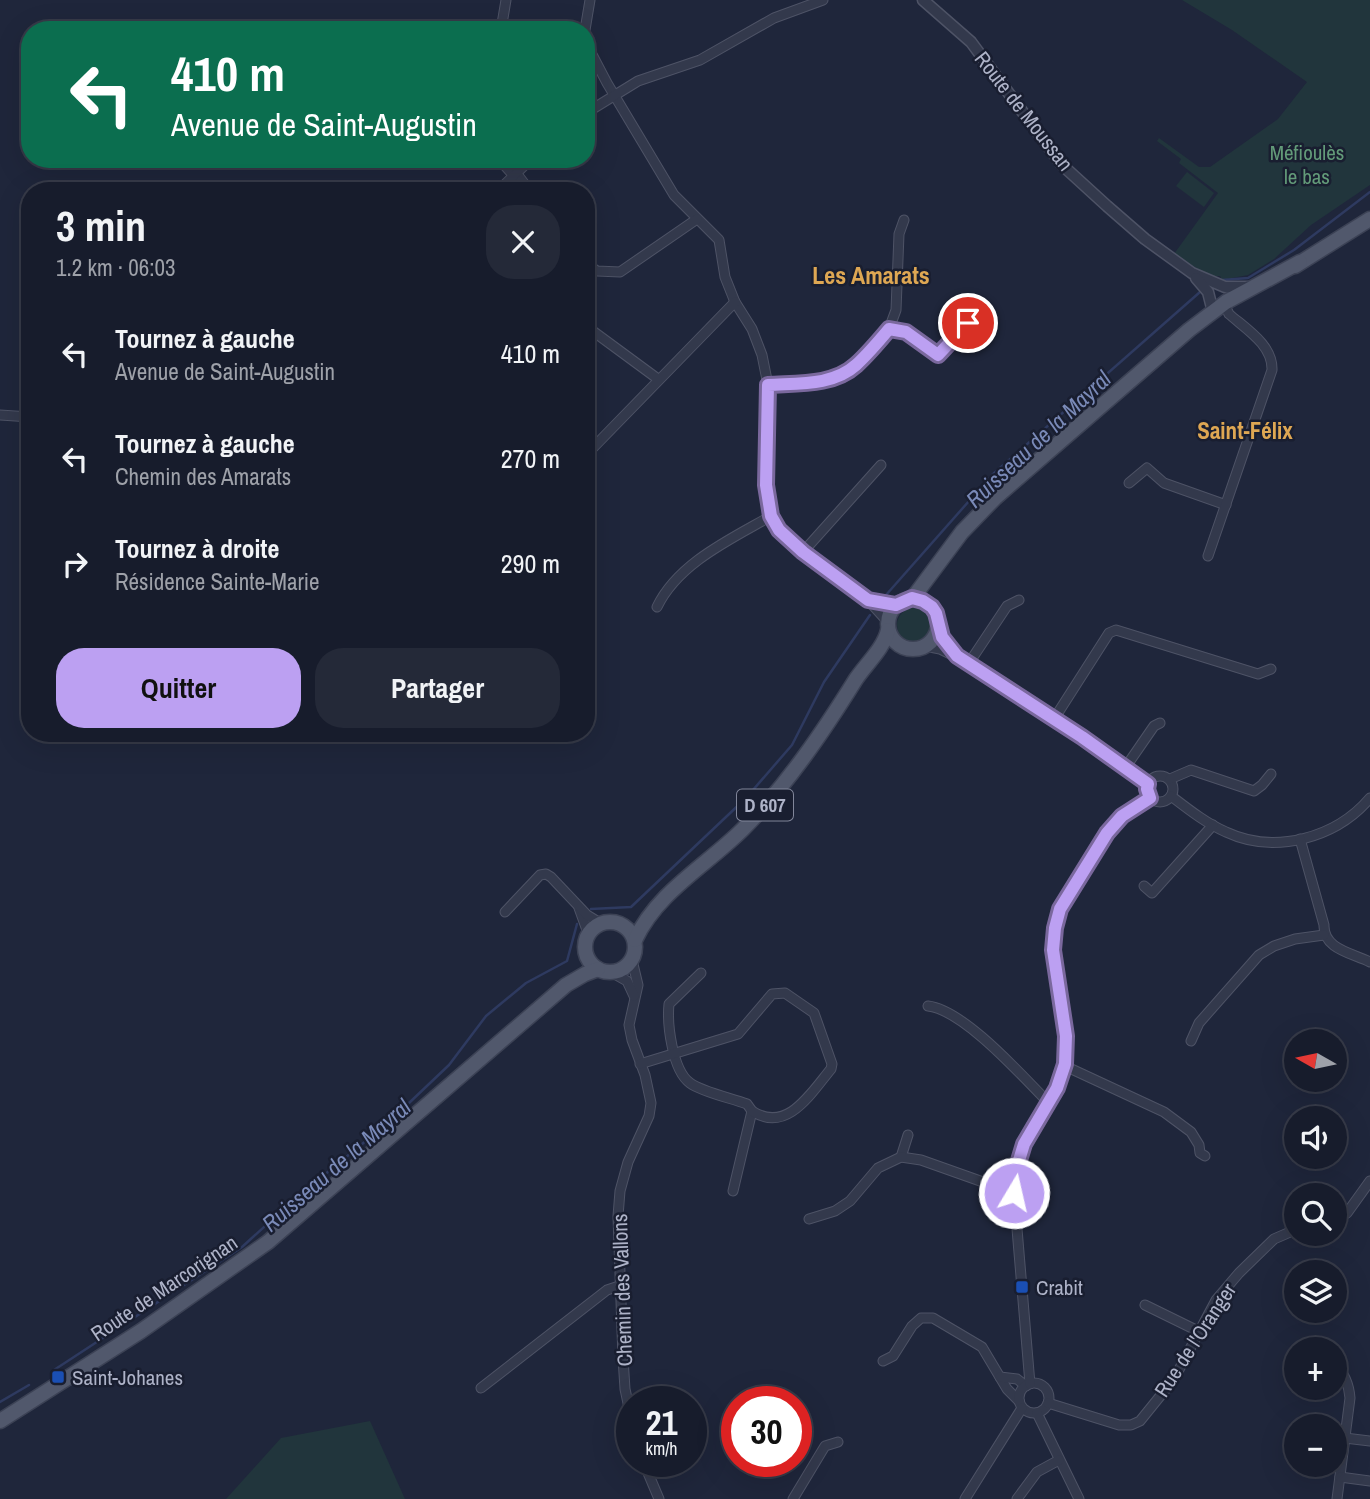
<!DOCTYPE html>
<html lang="fr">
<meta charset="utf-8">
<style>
body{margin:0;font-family:"Archivo Narrow",sans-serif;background:#242938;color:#f1f3f6;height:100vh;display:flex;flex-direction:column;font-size:26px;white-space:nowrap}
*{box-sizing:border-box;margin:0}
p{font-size:23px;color:#9ea1a9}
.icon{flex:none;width:38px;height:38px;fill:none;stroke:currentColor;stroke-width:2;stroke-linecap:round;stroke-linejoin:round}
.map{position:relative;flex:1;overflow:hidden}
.panel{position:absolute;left:21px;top:182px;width:574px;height:560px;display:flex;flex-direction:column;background:#171c2c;border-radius:28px;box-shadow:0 7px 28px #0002,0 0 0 2px #363a48}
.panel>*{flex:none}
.guide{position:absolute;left:21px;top:21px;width:574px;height:147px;border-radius:28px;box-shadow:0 7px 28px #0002,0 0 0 2px #363a48;background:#0b6e4f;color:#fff;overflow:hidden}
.needle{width:46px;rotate:279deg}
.fabs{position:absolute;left:1284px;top:1029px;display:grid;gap:14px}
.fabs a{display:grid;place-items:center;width:63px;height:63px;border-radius:50%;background:#171c2c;box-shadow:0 7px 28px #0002,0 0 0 2px #363a48;font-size:35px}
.speed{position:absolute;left:616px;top:1386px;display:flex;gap:14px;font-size:35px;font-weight:700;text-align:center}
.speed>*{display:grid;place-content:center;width:91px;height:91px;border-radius:50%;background:#171c2c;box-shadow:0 7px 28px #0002,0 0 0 2px #363a48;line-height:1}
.speed small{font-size:18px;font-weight:400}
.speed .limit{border:10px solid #d22;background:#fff;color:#111}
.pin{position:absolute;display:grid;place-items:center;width:60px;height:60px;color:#fff;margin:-30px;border:4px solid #fff;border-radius:50%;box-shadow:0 2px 7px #0007}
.me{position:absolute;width:77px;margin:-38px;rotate:9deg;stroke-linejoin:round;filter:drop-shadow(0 0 5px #0008)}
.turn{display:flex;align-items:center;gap:24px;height:147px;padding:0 35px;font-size:32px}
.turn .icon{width:91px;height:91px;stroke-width:2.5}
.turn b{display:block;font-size:49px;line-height:60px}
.round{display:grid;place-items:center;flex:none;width:74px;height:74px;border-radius:28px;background:#242938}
.summary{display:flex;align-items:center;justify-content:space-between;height:119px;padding:0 35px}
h1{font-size:42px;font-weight:700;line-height:52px}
.primary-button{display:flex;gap:14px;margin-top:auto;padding:14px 35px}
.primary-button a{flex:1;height:80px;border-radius:28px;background:#bca0f2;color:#111;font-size:28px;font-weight:700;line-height:80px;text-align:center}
.primary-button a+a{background:#242938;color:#f1f3f6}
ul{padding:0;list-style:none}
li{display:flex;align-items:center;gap:21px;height:105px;padding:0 35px}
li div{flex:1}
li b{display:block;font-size:26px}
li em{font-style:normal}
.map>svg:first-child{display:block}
.green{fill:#21353c}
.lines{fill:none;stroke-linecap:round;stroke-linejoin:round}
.stream{stroke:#2e3a60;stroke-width:2.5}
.minor-casing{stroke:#4e5366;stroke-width:11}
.tertiary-casing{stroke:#4e5366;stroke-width:13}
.primary-casing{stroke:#3c4255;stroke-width:17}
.minor{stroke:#33394c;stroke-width:9}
.tertiary{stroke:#33394c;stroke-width:10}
.primary{stroke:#51586c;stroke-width:14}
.route-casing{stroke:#7a689d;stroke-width:18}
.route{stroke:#bca0f2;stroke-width:12}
.transit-dot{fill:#1a4fb4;stroke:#191e30;stroke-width:2.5}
.labels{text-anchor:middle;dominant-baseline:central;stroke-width:5;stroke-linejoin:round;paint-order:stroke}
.shield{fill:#191e30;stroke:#81869a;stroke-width:2}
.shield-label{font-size:19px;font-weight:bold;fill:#aeb3c8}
.street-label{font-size:21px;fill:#aeb3c8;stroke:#191e30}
.park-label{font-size:21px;fill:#639b79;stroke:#191e30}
.poi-label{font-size:21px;fill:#aeb3c8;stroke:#191e30;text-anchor:start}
.neighbourhood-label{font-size:23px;font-weight:bold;fill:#dea753;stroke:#191e30}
.water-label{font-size:23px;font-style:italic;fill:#7a8ab8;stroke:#191e30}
.quarter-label{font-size:24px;font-weight:bold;fill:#dea753;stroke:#191e30}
</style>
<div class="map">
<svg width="1370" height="1499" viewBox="0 0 1370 1499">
<rect width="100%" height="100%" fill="#1f263b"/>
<g class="green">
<path d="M1182,0H1370V185L1311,225L1274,259L1248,275L1222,280L1220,276H1209L1174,254L1218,193L1179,163L1181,159L1157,141L1159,138L1199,167H1210L1278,119L1307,82L1232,30Z"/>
<path d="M1187,172L1214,193L1204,207L1176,186Z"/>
<circle cx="914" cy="625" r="17"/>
<path d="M370,1421L405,1499H226L281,1438Z"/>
</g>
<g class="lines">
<g class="stream">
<path d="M1222,280L1248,278L1294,250L1370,192"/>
<path d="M886,595L992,475L1200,292"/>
<path d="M591,909L631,907L746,798L792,745L824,682L870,615"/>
<path d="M54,1370L242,1247L296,1198L389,1122L449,1065L486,1016L526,983L567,961L577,924"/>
<path d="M0,1402L29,1385"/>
</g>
<defs>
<g id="minor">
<path d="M501,30L506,0"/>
<path d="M585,30L590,0"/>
<path d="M586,43L607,83L674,195L719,240L725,277L735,302L752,329L762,355L768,385L766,485L771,516L786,538L868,600"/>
<path d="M586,113L638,81L700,60L774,18L823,0"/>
<path d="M499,159L514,176"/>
<path d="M517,174L530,191"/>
<path d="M498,191L531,159"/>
<path d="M586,264L597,271L620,272L697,219"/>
<path d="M586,326L658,379"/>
<path d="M889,329L906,332L938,355L968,323L977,319"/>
<path d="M768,385L823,381L839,376L856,366L889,329L896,310L899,234L904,220"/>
<path d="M0,415L30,417"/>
<path d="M586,455L735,302"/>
<path d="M1129,483L1147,468L1164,483L1226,505"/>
<path d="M803,552L881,465"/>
<path d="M1208,556L1272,370C1273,345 1246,329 1229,314L1226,308"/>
<path d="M657,607C678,563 731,539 771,516"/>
<path d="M888,622L868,600L881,604L896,605"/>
<path d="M938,629L954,652"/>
<path d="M925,646L940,649L969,663L1082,737L1148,784"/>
<path d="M969,663L1007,606L1019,600"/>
<path d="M1054,719L1109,633L1116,630L1258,674L1271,669"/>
<path d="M1125,768L1154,726L1160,723"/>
<circle cx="1160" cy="789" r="13"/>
<path d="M1170,779L1191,770L1254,791L1262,785L1271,774"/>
<path d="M1171,796C1188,809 1207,824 1226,832C1275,855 1336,838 1370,798"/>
<path d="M1300,839L1324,925C1323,949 1352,953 1370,962"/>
<path d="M1144,886L1152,893L1213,825"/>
<path d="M579,908L588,933"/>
<path d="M505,912L540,875L546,874L551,877L587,915L600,923"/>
<path d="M632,960L638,985L629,1025L632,1040L645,1075L651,1103L649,1116L628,1162L620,1191L618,1216L623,1358L625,1389L632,1422"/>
<path d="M611,972L627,981L634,996"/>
<path d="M701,973L669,1004C667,1023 672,1070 690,1083C702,1092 731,1098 747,1104L752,1111L733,1191"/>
<path d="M928,1006C964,1010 1022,1076 1048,1102"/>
<path d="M1191,1041L1199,1023L1259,955L1274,946L1295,939L1324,935"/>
<path d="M640,1064L738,1034L772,994L785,993L814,1013L832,1064L831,1069C811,1093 787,1134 752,1111"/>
<path d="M1065,1066L1164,1112L1191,1132L1199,1145L1200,1153L1205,1156"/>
<path d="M901,1157L908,1135"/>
<path d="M809,1219L835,1211L850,1201L878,1168L901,1157L921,1160L1014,1193"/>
<path d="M1335,1220L1347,1213L1370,1181"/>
<path d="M1145,1305L1198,1331"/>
<path d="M883,1361L893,1356L912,1326L921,1318H933L982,1347L1007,1389L1019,1401"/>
<path d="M1335,1364C1345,1374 1349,1385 1350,1398L1337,1499"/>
<path d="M1000,1377L1017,1379L1026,1386"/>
<circle cx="1034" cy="1398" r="15"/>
<path d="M1030,1384L1014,1193L1017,1167L1024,1144L1057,1088L1065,1064L1066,1036L1053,950L1055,927L1060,910L1107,833L1122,816L1150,798"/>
<path d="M481,1388L607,1290L619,1286"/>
<path d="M1048,1403L1119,1425H1131L1140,1421L1174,1379L1216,1300L1239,1273L1274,1239L1297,1229"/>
<path d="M1037,1413L1079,1499"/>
<path d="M1345,1438L1370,1441"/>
<path d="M643,1461L659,1499"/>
<path d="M1340,1477L1370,1481"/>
<path d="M793,1499L825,1446L838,1442"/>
<path d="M965,1499L1022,1408"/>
<path d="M1017,1499L1037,1472L1059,1460"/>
</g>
<g id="tertiary">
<path d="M923,0L971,42L1061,164L1107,206L1145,239L1192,273L1225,287H1252"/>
<path d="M1196,278L1208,292L1213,312"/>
</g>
<g id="primary">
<path d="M1295,266L1370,219"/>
<circle cx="913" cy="624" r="25"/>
<path d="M912,599L962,532L995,498L1189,330L1226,302L1300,262"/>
<circle cx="610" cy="947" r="25"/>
<path d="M635,940C657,892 707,865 743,829C787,785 823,732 856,679C866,664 884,648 888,630"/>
<path d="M0,1421L141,1331L268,1242L566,985L585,974L598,969"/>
</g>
</defs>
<use href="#minor" class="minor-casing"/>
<use href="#tertiary" class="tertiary-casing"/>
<use href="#primary" class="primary-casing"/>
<use href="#minor" class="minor"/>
<use href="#tertiary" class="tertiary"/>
<use href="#primary" class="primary"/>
</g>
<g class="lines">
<defs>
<path id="route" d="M968,323L938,355L906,332L889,329C879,341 868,354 856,365C833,386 797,383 768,385L766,485L771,516L779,530L803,552L868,600L896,605L912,598L923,601L932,607L936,613L942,637L957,656L1082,737L1148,784L1147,789L1150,798L1122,816L1107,833L1060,909L1055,928L1053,950L1066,1036L1065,1064L1057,1088L1024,1144L1017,1167L1014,1193"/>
</defs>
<use href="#route" class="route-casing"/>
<use href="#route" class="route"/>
</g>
<g class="transit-dot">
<rect x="1015" y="1280" width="14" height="14" rx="3.5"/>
<rect x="51" y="1370" width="14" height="14" rx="3.5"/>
</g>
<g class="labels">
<rect class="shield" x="737" y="789.5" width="56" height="31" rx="5"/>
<g class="shield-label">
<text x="765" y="805">D 607</text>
</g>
<g class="street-label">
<text transform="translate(1024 111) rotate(52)">Route de Moussan</text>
<text transform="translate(164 1288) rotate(-34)">Route de Marcorignan</text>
<text transform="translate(622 1290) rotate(-92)">Chemin des Vallons</text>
<text transform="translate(1195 1340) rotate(-57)">Rue de l'Oranger</text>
</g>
<g class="park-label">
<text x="1307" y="152">Méfioulès<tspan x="1307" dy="24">le bas</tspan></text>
</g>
<g class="poi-label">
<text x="1036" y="1287">Crabit</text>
<text x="72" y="1377">Saint-Johanes</text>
</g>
<g class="neighbourhood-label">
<text x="1245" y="430">Saint-Félix</text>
</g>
<g class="water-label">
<text transform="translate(1038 439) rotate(-43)">Ruisseau de la Mayral</text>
<text transform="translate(336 1165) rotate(-41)">Ruisseau de la Mayral</text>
</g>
<g class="quarter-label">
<text x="871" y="275">Les Amarats</text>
</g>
</g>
</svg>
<div class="fabs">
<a><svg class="needle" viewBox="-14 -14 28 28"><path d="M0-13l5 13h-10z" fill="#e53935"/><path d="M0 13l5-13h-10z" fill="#9ea1a9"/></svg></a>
<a><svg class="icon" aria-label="sound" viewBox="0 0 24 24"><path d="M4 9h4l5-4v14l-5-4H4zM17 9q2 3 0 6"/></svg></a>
<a><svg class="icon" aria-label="search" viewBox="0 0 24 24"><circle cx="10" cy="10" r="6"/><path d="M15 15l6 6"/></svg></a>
<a><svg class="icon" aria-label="layers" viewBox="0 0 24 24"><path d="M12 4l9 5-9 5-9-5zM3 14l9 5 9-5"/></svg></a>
<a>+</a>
<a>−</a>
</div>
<div class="speed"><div>21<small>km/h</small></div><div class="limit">30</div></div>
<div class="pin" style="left:968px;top:323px;background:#d93025"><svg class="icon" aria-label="arrive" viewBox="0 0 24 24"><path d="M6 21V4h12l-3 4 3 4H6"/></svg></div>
<svg class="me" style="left:1014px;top:1193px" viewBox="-20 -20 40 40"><circle r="17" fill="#bca0f2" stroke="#fff" stroke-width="3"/><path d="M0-11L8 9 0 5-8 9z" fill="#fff"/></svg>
<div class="guide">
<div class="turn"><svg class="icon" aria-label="left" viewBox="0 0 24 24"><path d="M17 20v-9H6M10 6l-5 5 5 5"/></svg><div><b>410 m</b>Avenue de Saint-Augustin</div></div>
</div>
<section class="panel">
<div class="summary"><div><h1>3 min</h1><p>1.2 km · 06:03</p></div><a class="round"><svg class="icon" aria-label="close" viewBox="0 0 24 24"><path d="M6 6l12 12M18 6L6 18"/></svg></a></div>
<ul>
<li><svg class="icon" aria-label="left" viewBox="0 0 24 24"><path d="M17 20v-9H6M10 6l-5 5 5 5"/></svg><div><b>Tournez à gauche</b><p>Avenue de Saint-Augustin</p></div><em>410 m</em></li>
<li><svg class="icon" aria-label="left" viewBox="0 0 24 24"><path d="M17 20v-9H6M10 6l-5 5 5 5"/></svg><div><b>Tournez à gauche</b><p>Chemin des Amarats</p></div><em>270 m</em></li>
<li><svg class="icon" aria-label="right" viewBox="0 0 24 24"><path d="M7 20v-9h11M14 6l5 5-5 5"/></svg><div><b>Tournez à droite</b><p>Résidence Sainte-Marie</p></div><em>290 m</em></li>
</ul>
<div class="primary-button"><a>Quitter</a><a>Partager</a></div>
</section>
</div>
